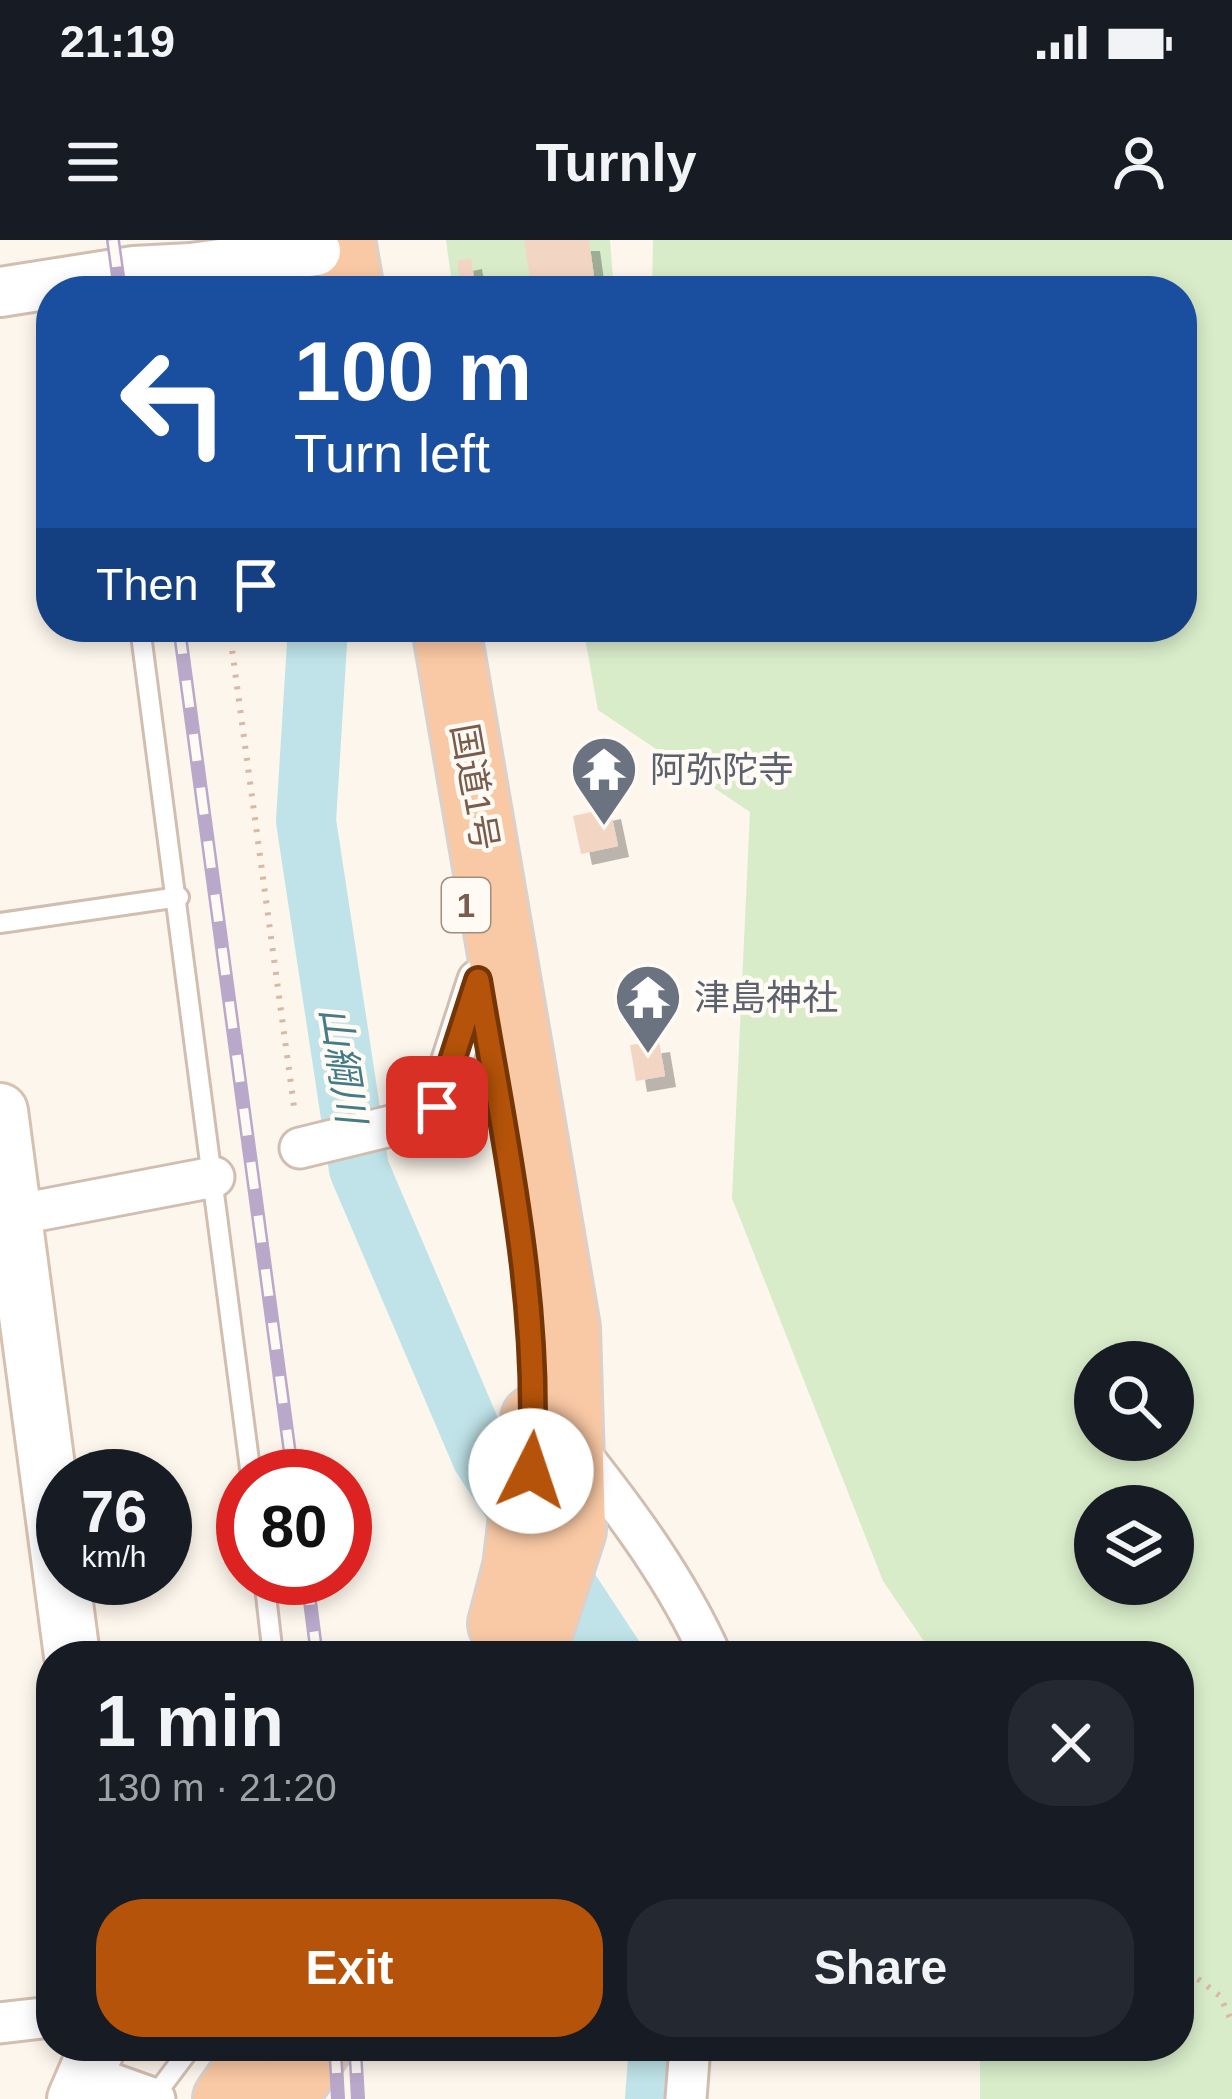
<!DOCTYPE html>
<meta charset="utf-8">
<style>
body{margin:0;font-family:Arial,"Noto Sans JP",sans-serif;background:#242831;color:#f1f3f6;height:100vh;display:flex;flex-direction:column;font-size:45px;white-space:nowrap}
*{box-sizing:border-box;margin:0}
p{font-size:39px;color:#9ea1a6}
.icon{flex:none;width:66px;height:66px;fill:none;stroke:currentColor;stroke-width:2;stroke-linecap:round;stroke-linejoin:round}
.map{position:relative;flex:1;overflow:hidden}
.drawer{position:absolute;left:36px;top:1401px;width:1158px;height:420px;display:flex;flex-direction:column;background:#171b24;border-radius:48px;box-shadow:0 6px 18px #0003}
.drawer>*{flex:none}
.banner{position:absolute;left:36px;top:36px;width:1161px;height:366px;border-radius:48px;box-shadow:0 6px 18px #0003;background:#1a4fa0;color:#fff;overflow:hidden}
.tools{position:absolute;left:1074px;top:1101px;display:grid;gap:24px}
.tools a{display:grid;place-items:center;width:120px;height:120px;border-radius:50%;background:#171b24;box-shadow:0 6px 18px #0003;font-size:60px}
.speed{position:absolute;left:36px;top:1209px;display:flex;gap:24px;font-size:60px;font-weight:700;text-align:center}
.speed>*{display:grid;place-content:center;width:156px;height:156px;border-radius:50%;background:#171b24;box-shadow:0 6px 18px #0003;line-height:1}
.speed small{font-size:30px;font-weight:400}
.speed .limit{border:18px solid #d22;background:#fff;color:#111}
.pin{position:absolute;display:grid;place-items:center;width:102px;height:102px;color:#fff;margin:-51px;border-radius:24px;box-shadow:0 6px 18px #0006}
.me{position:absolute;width:132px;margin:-66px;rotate:4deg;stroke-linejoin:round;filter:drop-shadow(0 0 9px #0008)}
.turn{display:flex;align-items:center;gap:42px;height:252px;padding:0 60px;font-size:54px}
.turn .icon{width:156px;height:156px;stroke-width:2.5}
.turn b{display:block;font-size:84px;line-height:102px}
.then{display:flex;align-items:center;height:114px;padding:0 60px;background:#0003;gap:24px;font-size:45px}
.round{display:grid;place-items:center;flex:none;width:126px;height:126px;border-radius:48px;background:#242831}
.summary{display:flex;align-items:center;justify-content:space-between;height:204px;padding:0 60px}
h1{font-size:72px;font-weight:600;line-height:90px}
.action{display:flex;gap:24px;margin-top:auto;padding:24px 60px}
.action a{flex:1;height:138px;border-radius:48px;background:#b45309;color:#fff;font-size:48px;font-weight:600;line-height:138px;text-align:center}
.action a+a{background:#242831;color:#f1f3f6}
.status{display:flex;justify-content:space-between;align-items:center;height:84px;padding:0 60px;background:#171b24;direction:ltr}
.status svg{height:33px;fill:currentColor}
header{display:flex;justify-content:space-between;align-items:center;height:156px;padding:0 60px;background:#171b24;font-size:54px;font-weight:600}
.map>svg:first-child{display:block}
.green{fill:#d8ecc9;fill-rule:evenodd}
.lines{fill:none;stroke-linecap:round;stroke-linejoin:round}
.river{stroke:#bfe3e8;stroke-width:60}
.building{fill:#f3d5c3;filter:url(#shadow)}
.service-casing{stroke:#d1beb0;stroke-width:24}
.minor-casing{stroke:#d1beb0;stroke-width:45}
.tertiary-casing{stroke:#d1beb0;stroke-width:54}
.secondary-casing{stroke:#d6c0b0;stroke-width:60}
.trunk-casing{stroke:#dad1cd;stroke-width:72}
.path{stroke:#d9b8a5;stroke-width:6;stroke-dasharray:3 9;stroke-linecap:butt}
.service{stroke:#fff;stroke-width:18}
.minor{stroke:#fff;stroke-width:39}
.tertiary{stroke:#fff;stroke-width:48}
.secondary{stroke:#fff;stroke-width:54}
.trunk{stroke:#f9c8a4;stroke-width:66}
.rail-casing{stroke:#b9a8c9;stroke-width:14}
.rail{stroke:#fffaf3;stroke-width:9;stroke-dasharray:27;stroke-linecap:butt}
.tertiary-bridge-casing{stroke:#d1beb0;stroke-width:54;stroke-linecap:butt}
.tertiary-bridge{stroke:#fff;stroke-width:48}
.route-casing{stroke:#753606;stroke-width:30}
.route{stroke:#b45309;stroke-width:21}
.labels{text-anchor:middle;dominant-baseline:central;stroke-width:9;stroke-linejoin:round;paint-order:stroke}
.shield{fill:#fffaf3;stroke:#a28b7f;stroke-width:3}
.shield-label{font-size:33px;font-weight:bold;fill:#7a5c4d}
.worship-label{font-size:36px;fill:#5b616d;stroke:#fffaf3;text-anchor:start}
.street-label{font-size:36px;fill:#7a5c4d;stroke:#fffaf3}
.water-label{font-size:39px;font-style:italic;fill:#437c86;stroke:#fffaf3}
</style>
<div class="status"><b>21:19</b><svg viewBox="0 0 49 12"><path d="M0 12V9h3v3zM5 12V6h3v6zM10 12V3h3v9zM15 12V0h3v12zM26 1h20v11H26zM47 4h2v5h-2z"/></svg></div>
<header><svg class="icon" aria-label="menu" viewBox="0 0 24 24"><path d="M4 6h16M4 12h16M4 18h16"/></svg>Turnly<svg class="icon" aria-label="person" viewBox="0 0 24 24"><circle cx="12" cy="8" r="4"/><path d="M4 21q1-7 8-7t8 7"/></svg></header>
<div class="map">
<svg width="1232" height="1859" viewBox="0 0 1232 1859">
<defs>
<filter id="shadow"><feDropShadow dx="11" dy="11" stdDeviation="0" flood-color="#0004"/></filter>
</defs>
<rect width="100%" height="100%" fill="#fdf6ec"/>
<g class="green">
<path d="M446,0H610L614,51H453Z"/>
<path d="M653,0H1232V1859H980V1806H1179V1416H934L883,1341L732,958L750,572L598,470L583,387H1182V51H652ZM1095,1122H1173V1200H1095ZM1095,1266H1173V1344H1095Z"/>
</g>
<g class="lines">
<g class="river">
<path d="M318,387L306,581L359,929L482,1217L613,1416"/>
<path d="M655,1859L659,1806"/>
</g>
</g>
<g class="building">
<path d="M524,0H589L596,51H532Z"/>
<path d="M471,18L476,51H462L457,21Z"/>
<path d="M610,568L618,606L581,614L573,576Z"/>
<path d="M659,801L665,836L636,841L630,805Z"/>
</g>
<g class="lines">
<defs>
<g id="service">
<path d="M140,387L251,1236"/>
<path d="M0,683L179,657"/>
<path d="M264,1338L273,1416"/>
<path d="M153,1858L192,1806"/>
</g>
<g id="minor">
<path d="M300,908L403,883L437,867L478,740"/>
<path d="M15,975L214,937"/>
<path d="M573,1205C625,1270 677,1340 711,1416"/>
<path d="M0,1783L51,1777"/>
<path d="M88,1835L155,1859"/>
<path d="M686,1859L690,1806"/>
</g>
<path id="tertiary" d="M0,52L134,31L191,28"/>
<g id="secondary">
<path d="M0,871L72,1416"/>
<path d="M75,1859L98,1806"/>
</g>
<g id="trunk">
<path d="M341,0L350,51"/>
<path d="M446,387L566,1088L572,1290L531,1416"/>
<path d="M502,1384L517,1327L535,1179"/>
<path d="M227,1859L264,1806"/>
<path d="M282,1859L318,1806"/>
</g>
</defs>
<use href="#service" class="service-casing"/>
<use href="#minor" class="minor-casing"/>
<use href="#tertiary" class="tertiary-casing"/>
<use href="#secondary" class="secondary-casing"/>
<use href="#trunk" class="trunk-casing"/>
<g class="path">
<path d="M229,387L295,874"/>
<path d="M1179,1724L1220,1756L1232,1782"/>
</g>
<use href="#service" class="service"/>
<use href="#minor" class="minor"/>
<use href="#tertiary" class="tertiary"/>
<use href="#secondary" class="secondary"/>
<use href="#trunk" class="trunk"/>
<defs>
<g id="rail">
<path d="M113,0L120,51"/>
<path d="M179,387L293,1236"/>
<path d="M307,1338L317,1416"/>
<path d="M335,1806L338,1859"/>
<path d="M355,1806L358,1859"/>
</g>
</defs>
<use href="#rail" class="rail-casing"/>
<use href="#rail" class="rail"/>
<defs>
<path id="tertiary-bridge" d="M191,28L316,11"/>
</defs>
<use href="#tertiary-bridge" class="tertiary-bridge-casing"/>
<use href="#tertiary-bridge" class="tertiary-bridge"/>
</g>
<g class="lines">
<defs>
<path id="route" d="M437,867L478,740C505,903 542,1066 531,1231"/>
</defs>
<use href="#route" class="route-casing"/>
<use href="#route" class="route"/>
</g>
<defs>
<symbol id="temple-pin" viewBox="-11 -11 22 30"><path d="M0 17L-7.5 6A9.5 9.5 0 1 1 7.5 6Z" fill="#6b7280" stroke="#fffaf3"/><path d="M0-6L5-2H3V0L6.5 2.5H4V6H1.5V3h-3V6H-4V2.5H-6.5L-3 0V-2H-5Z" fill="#fff"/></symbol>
</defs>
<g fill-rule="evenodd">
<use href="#temple-pin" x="566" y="491" width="76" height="104"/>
<use href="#temple-pin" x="610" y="719" width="76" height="104"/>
</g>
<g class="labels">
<rect class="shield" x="442" y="638" width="48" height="54" rx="9"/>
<g class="shield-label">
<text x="466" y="665">1</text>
</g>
<g class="worship-label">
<text x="650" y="529">阿弥陀寺</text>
<text x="694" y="757">津島神社</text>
</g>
<g class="street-label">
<text transform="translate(475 547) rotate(80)">国道1号</text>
</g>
<g class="water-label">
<text transform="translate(343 825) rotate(81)">山綱川</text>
</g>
</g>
</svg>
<div class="tools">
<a><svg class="icon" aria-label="search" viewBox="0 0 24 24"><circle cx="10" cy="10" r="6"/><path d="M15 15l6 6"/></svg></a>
<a><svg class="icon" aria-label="layers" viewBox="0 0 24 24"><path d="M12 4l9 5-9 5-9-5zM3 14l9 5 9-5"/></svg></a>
</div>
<div class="speed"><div>76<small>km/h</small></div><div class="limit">80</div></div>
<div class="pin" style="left:437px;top:867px;background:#d93025"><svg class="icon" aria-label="arrive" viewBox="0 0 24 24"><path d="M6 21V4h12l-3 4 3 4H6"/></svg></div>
<svg class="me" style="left:531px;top:1231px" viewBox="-20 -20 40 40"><circle r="19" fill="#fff"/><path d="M0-13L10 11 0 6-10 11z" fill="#b45309"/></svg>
<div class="banner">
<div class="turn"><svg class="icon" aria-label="left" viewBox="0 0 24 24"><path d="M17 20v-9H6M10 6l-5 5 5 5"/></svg><div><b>100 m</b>Turn left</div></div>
<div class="then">Then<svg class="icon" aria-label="arrive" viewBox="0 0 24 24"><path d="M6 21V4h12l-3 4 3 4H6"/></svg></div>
</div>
<section class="drawer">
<div class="summary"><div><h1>1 min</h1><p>130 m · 21:20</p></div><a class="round"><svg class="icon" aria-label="close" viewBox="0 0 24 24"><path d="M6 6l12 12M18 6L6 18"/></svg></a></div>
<div class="action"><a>Exit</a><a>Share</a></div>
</section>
</div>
